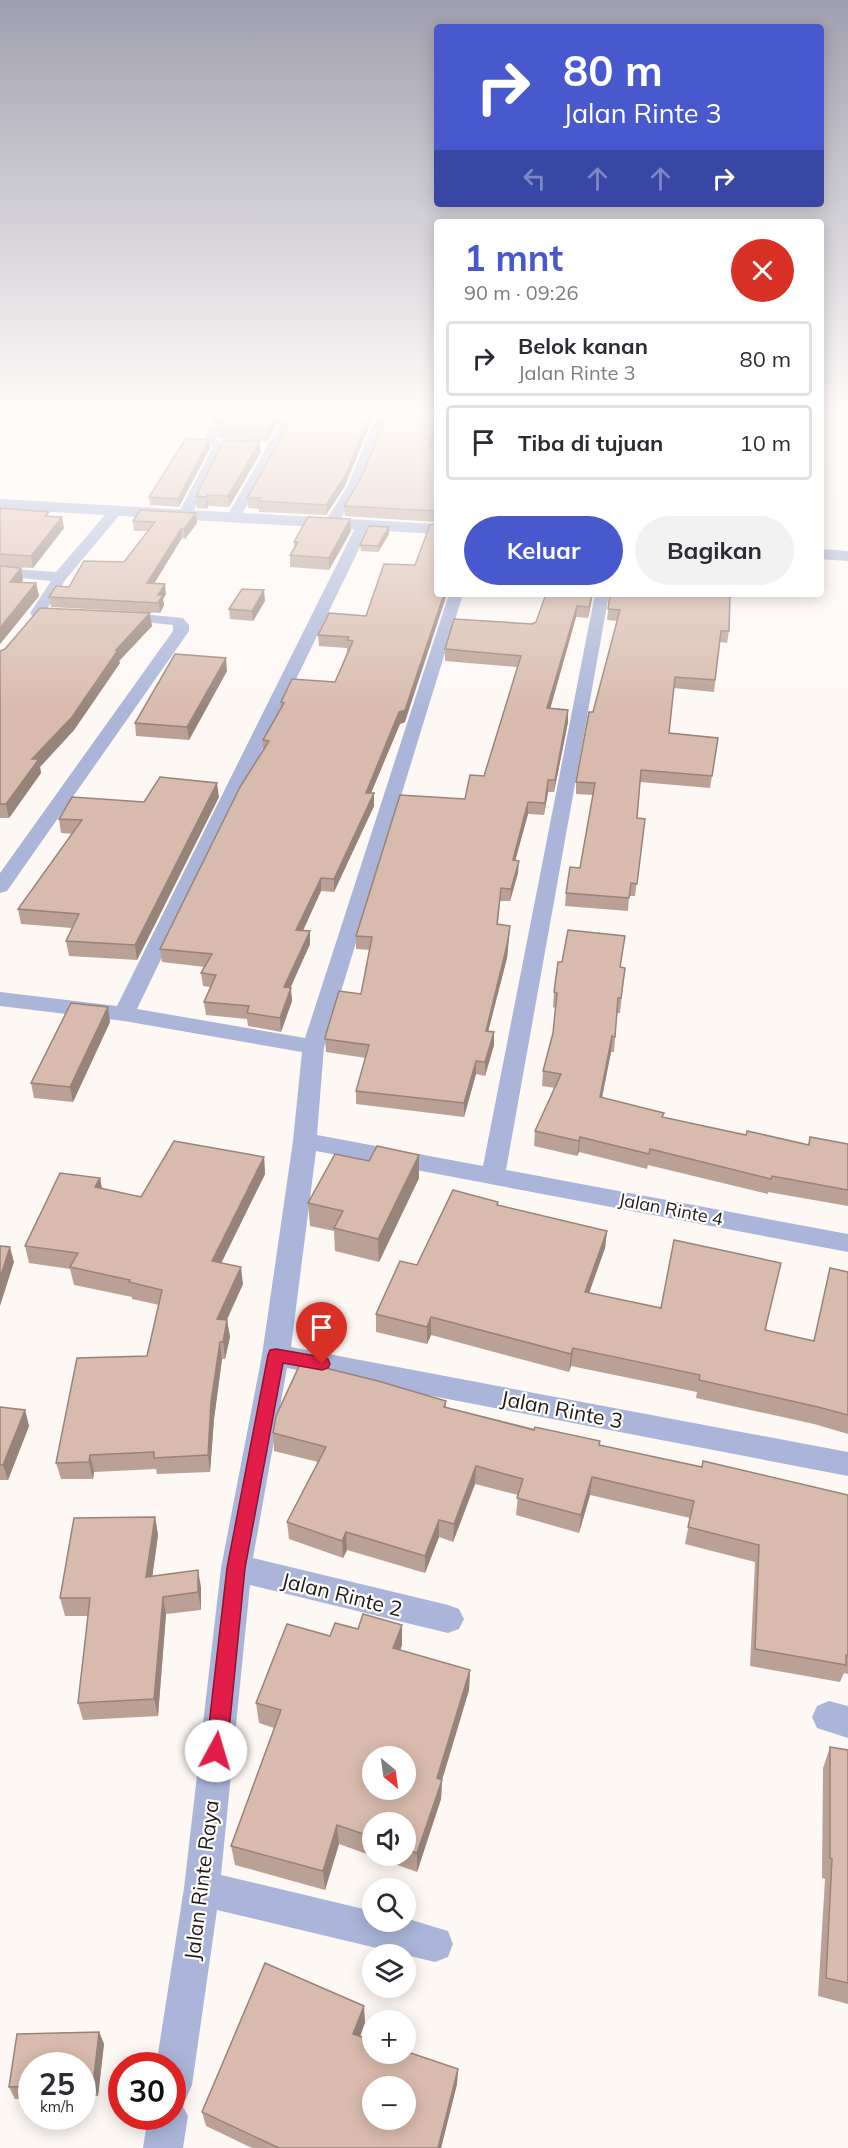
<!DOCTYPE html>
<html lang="id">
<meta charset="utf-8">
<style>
body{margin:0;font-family:Mulish,sans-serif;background:#f2f2f3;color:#2b2b33;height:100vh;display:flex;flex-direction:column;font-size:22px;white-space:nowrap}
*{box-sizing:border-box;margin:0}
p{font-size:20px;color:#7c7c81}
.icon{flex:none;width:33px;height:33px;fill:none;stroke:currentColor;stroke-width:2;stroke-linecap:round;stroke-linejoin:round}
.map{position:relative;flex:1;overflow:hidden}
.panel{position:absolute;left:434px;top:219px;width:390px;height:378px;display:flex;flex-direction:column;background:#fff;border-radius:6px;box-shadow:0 3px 15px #0003}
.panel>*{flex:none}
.guide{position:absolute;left:434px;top:24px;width:390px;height:183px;border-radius:6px;box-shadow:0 3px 15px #0003;background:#4859ce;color:#fff;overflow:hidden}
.needle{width:39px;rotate:151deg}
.controls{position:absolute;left:362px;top:1746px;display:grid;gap:12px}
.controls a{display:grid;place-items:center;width:54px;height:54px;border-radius:50%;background:#fff;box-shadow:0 3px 15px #0003;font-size:30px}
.speed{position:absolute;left:18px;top:2052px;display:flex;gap:12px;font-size:30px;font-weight:700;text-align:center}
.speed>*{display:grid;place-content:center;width:78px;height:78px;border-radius:50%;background:#fff;box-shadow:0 3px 15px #0003;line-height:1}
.speed small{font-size:15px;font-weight:400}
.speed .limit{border:9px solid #d22;background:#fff;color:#111}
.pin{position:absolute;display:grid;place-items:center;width:51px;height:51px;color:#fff;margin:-62px -26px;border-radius:50% 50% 50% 0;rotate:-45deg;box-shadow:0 0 6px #0007}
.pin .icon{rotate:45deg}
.me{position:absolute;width:66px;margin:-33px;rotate:6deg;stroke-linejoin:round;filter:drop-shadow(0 0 4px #0008)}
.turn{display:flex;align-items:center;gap:21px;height:126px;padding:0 30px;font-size:27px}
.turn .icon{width:78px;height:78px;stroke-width:2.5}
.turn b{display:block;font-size:42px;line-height:51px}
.lanes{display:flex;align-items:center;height:57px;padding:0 30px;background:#0003;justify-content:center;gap:30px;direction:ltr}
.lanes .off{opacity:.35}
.round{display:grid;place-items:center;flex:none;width:63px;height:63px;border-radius:32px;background:#f2f2f3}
.summary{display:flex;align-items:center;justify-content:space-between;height:102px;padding:0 30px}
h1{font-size:36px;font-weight:700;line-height:45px;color:#4859ce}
.cta{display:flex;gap:12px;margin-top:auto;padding:12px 30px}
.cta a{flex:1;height:69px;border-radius:36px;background:#4859ce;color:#fff;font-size:24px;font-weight:700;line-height:69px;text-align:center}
.cta a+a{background:#f2f2f3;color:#2b2b33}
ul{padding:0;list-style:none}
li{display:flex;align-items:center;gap:18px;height:75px;margin:0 12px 9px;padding:0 18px;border:3px solid #e1e1e2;border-radius:6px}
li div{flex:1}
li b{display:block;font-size:22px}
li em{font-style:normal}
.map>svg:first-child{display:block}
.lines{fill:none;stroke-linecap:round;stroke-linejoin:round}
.minor{fill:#aab5d9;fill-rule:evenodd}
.tertiary{fill:#aab5d9;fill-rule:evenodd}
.wall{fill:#bba195;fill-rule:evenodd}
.shaded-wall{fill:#988379}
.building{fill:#d9bbad;stroke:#988379;stroke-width:1.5;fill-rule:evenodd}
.route{fill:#e11d48;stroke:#92132f;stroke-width:1.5}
.labels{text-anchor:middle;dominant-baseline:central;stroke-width:4.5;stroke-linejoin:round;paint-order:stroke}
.street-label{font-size:18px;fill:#231813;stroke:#fff}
.near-street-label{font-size:21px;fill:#231813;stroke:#fff}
</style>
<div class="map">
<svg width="848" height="2148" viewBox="0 0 848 2148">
<rect width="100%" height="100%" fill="#fef8f5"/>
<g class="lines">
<g class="minor">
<path d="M217,412H229L215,440L252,442L258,446L252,450L224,449L192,514L185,518L180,517L178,514L213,447L202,442Z"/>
<path d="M287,412H299L241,516L239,519H229L227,516Z"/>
<path d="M378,412H390L359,487L337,525H327L325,522L347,487Z"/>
<path d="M115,508L122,512L66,579L47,609L66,611L68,614L66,617L32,616L30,613L51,581L0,576V568L56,572L110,509Z"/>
<path d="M364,520L371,524L137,1009L305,1038L449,594H463L324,1047L317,1135L483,1166L595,594H609L506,1170L848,1234V1252L316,1151L291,1347L848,1452V1476L287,1368L253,1558L448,1605L459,1609L464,1619L459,1629L448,1633L250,1585L221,1875L372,1911V1922H405V1918L448,1931L453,1944L448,1957L435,1962L217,1910L192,2085L186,2099L180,2101L188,2116L183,2148H143L148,2116H172V2066H156L184,1888L221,1568L262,1355L293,1141L302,1052L124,1021L0,1006V992L117,1006L357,524Z"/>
<path d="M121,612L183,618L189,625V631L7,891L0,893V873L173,631V625L116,619L114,616L116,613Z"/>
<path d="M829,1701L848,1706V1738L817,1728L812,1717L817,1706Z"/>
</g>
<g class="tertiary">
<path d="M0,499L436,524V534L0,509Z"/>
<path d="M820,549L848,551V561L820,559Z"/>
</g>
</g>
<g class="wall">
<path d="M284,412L268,441L219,438L218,428Z"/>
<path d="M296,412H375L345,486L326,515L259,512V509L248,508L247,498Z"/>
<path d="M209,440L210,448L179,507L150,505L149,497Z"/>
<path d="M260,441L261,452L229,507L208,506L207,509L197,508L196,496Z"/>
<path d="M432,448H436V524V522L345,516L344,506L361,478Z"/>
<path d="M0,508L49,516L64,528L33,568L11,567L21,568L23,580L21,582L36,583L39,596L0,644Z"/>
<path d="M196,513L197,523L185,539L182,538L154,584L166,594L163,599L164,605L160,613L51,607L49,597L69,587L124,562L148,531H134L133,521Z"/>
<path d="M350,519L351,531L329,570L290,567V555L294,548V542Z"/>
<path d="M389,527V534L378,552L361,551L360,545Z"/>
<path d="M415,565L405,722L400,724L371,793L374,806L334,892L321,891L303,931H310V944L290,988L292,1001L281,1032L248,1026L247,1019L206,1015L204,1002L210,987L203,986L201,973L205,967L162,962L160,949L263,750V740L281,707V702L335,682L347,652V648L319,646L318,635L366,616Z"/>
<path d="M546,594H593L588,618L576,617L550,709L568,722L554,792H548L544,815L528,814L515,860L518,873L510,901H500L498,924L510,926L509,939L507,958L488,1031L494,1032V1045L485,1076L476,1074L464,1117L356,1104V1091L366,1058L326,1052L325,1039L361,994L370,950L356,949V936L465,799L484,776L517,667L445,661V649L536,622Z"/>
<path d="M610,594L729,631L727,643L720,642L714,692L673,688L669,733L718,738L710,788L640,782L637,818L645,819L635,896H629L628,911L565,906L566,893L580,868L593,795L576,794V782L593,712L617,621L607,620Z"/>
<path d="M265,601L253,621L230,619L229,609Z"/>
<path d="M152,626L119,661L120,663L74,730L40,767L41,773L9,818H0V651Z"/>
<path d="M227,671L189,740L136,736L135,723Z"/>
<path d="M219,797L137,960L69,956L66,941L72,928L21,924L18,909L73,834L61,833L59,819L144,802Z"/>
<path d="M623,951L620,967L625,968L620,1013H617L614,1052H611L602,1098L663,1117L746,1135L808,1145L810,1137L848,1144V1206L768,1192V1194L648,1165L647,1169L579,1152L577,1156L534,1146L535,1131L555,1088L542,1086L543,1071L553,1033L556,1008L553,1007L554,992L562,962Z"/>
<path d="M110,1022L73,1102L34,1098L31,1083Z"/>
<path d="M264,1157L265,1174L221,1263L243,1284L227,1320L230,1337L225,1359H222L214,1419L210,1472L157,1474L156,1469L94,1472L93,1479H61L56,1463L147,1356L159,1305L132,1299V1297L74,1285L70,1269L29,1263L25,1246L100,1178L102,1189L141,1197Z"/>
<path d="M369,1161L419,1178L379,1262L335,1251L334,1231L310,1226L308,1203Z"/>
<path d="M498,1205L607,1231L605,1248L589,1293L814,1341L830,1268L848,1272V1434L814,1424L696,1398L697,1392L571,1366L569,1372L431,1335L427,1344L376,1332V1314L417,1265Z"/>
<path d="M446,1401V1407L600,1445L702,1467L848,1495V1674L844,1673L840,1682L750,1666L755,1562L685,1544L690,1518L590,1495L579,1533L516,1515L518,1495L475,1484L453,1542L439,1537L425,1573L347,1550L343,1558L289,1539L287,1522L318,1462L274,1451L273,1433Z"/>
<path d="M0,1407L25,1410L29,1426L8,1480H0Z"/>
<path d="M155,1517L158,1535L152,1576L201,1587V1610L166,1614L158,1716L83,1720L78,1703L88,1616H65L60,1598Z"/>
<path d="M330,1636L402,1645L400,1650L470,1670L469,1690L442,1780L441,1799L417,1872L339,1844L325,1890L235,1865L231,1846L274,1728L259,1723L256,1703ZM372,1822H405V1856H372Z"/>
<path d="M830,1747L848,1750V2004L818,1996L825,1879L822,1878L823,1768Z"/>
<path d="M365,2022L360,2036L458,2069L457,2084L441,2148H252L206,2126L202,2112Z"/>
<path d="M99,2032L104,2044L98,2096L82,2097V2066H32V2098L15,2099L9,2087L17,2034Z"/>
</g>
<g class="shaded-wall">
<path d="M278,412H284L268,441L267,431Z"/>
<path d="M371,412H375L345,486L326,515V505Z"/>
<path d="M436,427V436L429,457V448Z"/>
<path d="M209,440L210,448L179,507L178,499Z"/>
<path d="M260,441L261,452L229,507L228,496Z"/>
<path d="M207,495L208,506L207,509L206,497Z"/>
<path d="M196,513L197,523L185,539L184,529Z"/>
<path d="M62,517L64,528L33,568L31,556Z"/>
<path d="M350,519L351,531L329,570V558Z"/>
<path d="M389,527V534L378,552V546Z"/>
<path d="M181,529L182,538L148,593L147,583Z"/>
<path d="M21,568L23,580L12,594L10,582Z"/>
<path d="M36,583L39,596L0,644V628Z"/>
<path d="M165,584L166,594L163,599L164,605L160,613L158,595Z"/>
<path d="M264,590L265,601L253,621L252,611Z"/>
<path d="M444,594H447L405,722L400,724L366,805V793Z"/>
<path d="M592,594H593L588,618L589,607Z"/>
<path d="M577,606L576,617L547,720V708Z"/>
<path d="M150,613L152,626L119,661L120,663L74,730L40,767L41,773L9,818L6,804L32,759L116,650Z"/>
<path d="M226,658L227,671L189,740L187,727Z"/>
<path d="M568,710V722L554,792L555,780Z"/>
<path d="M548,780V792L544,815L545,803Z"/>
<path d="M217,783L219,797L137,960L135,945Z"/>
<path d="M374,793V806L334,892V879Z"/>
<path d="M528,802V814L512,873L513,860Z"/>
<path d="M519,861L518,873L510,901L511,889Z"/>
<path d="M321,878V891L297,943L296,930Z"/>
<path d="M510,926L507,958L485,1044L486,1031Z"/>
<path d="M310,931V944L285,1000L284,987Z"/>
<path d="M291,988L292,1001L281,1032L280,1018Z"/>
<path d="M108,1007L110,1022L73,1102L70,1087Z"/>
<path d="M494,1032V1045L485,1076V1062Z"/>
<path d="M612,1036L611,1052L599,1112L600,1097Z"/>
<path d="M476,1061V1074L464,1117V1103Z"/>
<path d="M580,1137L579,1152L577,1156L579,1141Z"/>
<path d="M419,1155V1178L379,1262L378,1239Z"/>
<path d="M264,1157L265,1174L214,1278L212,1261Z"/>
<path d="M100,1178L103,1195L95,1187Z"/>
<path d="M607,1231L605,1248L583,1310L585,1292Z"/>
<path d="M10,1247L14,1262L0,1306V1278Z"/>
<path d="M241,1267L243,1284L219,1336L217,1319Z"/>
<path d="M431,1317V1335L427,1344V1327Z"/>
<path d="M227,1320L230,1337L225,1359L223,1342Z"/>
<path d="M220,1342L222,1359L214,1419L210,1472L208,1455L211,1402Z"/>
<path d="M573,1348L571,1366L569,1372L571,1354Z"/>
<path d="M25,1410L29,1426L8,1480L3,1465Z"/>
<path d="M90,1455L94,1472L93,1479L89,1462Z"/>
<path d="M476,1466L475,1484L453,1542L454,1524Z"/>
<path d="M592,1477L590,1495L579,1533L581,1515Z"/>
<path d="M155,1517L158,1535L150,1594L146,1577Z"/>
<path d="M439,1520V1537L425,1573V1556Z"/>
<path d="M346,1532L347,1550L343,1558L342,1541Z"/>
<path d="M198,1570L201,1587V1610L198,1592Z"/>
<path d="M163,1597L166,1614L158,1716L154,1699Z"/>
<path d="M402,1625V1645L394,1669L393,1648Z"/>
<path d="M470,1670L469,1690L442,1780L441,1799L417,1872V1853L437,1778Z"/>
<path d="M337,1825L339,1844L325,1890L323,1871Z"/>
<path d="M364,2006L365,2022L355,2050L353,2034Z"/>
<path d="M99,2032L104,2044L98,2096L93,2085Z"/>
<path d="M458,2069L457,2084L441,2148H438Z"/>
</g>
<g class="building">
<path d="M226,412H278L267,431L218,428Z"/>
<path d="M296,412H371L345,476L326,505L259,501L260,498H247Z"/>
<path d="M388,412H436V427L429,448H436V513V511L344,506L361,478Z"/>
<path d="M186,438L209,440L178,499L149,497Z"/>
<path d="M224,440L260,441L228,496L207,495L206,497L196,496Z"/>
<path d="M0,508L49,512L45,516L62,517L31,556L0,554Z"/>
<path d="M140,510L196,513L184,529H181L147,583L165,584L158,595H163L158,603L49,597L56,586L69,587L84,561L124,562L155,522L133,521Z"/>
<path d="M308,517L350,519L329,558L290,555L298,542H294Z"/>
<path d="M436,524V594H444L405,710L399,712L366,793H374L334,879L321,878L296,930L310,931L284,987L291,988L280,1018L247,1013L249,1006L204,1002L216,975L201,973L212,954L160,949L240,787L269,741L263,740L284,703L281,702L292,679L335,682L353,641L347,640L349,637L318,635L329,613L366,616L384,564L415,565L430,525Z"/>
<path d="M369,526L389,527L378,546L360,545Z"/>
<path d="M0,566L21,568L10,582L36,583L0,628Z"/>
<path d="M242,589L264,590L252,611L229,609Z"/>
<path d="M546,594H592L589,607L577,606L547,708L568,710L555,780H548L545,803L528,802L513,860L519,861L511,889L501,888L497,924L510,926L507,945L486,1031L494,1032L485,1062L476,1061L464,1103L356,1091L369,1045L325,1039L326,1034L339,991L361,994L372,937L356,936L400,795L465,799L470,775L484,776L521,656L445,649L454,619L532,624L536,622Z"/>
<path d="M610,594H730L729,631H721L715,680L675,677L669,733L718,738L712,776L641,770L637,818L645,819L637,884L631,883L629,898L566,893L570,867L580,868L595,783L576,782L589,712H593L620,610L608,609Z"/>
<path d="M40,608L150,613L116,650H118L72,717L32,759H39L6,804H0V651L5,649Z"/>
<path d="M175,654L226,658L187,727L135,723Z"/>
<path d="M160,777L217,783L135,945L66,941L79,914L18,909L82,820L59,819L72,797L144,802Z"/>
<path d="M568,930L625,936L620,967L625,968L621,998H618L615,1037L612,1036L600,1097L664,1113L662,1117L746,1135L747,1131L809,1145L810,1137L848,1144V1190L772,1176L771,1179L650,1149L649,1154L580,1137L579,1141L535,1131L561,1074L543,1071L553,1033L557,993L554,992L558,962H562Z"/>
<path d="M71,1003L108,1007L70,1087L31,1083Z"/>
<path d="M174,1141L264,1157L212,1261L241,1267L217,1319L227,1320L223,1342H220L211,1402L208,1455L154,1458V1452L90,1455L89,1462L56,1463L77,1358L147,1356L162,1290L129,1282L130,1280L70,1267L78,1253L25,1246L60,1173L100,1178L95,1187L141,1197Z"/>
<path d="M377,1146L419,1155L378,1239L334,1228L343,1211L308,1203L335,1154L369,1161Z"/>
<path d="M453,1190L498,1202L497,1205L607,1231L585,1292L661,1308L674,1240L781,1263L765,1330L814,1341L830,1268L848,1272V1415L818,1407L699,1380L700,1375L573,1348L571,1354L431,1317L427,1327L376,1314L400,1261L417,1265Z"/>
<path d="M0,1246L10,1247L0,1278Z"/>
<path d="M301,1362L378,1381L446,1401L444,1407L534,1430L535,1427L600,1441L599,1445L702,1467L703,1461L848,1495V1656L846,1655V1665L755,1649L759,1545L688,1527L694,1501L592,1477L581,1515L517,1498L523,1479L476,1466L454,1524L439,1520L425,1556L346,1532L342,1541L287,1522L326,1447L273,1433L276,1416Z"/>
<path d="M0,1407L25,1410L3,1465H0Z"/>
<path d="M155,1517L146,1577L198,1570V1592L163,1597L154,1699L78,1703L90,1598H60L74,1518Z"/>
<path d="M363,1614L402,1625L393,1648L470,1670L437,1778L442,1780L417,1853L405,1849V1822H372V1837L337,1825L323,1871L231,1846L281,1710L256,1703L287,1624L330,1636L335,1623L358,1629ZM372,1756H405V1790H372Z"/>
<path d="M830,1747L848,1750V1983L826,1978L832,1859L830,1858Z"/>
<path d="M265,1963L364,2006L353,2034L372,2040V2054H405V2051L458,2069L438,2148H279L202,2112ZM372,2086H405V2120H372Z"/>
<path d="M99,2032L93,2085H82V2066H32V2086L9,2087L17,2034Z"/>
</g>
<linearGradient id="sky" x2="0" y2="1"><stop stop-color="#a09fae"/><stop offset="0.58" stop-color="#fffcfa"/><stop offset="1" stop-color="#fffcfa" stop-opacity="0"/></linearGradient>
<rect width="848" height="713" fill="url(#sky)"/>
<path class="route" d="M276,1349L322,1357L328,1359L330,1364L328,1368L322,1370L283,1363L245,1568L227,1751L224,1758L216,1761L209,1758L206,1751L227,1568L268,1355L270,1350Z"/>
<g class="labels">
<g class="street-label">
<text transform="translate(671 1209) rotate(11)">Jalan Rinte 4</text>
</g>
<g class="near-street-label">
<text transform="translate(562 1409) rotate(11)">Jalan Rinte 3</text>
<text transform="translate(342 1594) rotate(14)">Jalan Rinte 2</text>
<text transform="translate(201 1880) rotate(-83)">Jalan Rinte Raya</text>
</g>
</g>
</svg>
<div class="controls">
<a><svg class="needle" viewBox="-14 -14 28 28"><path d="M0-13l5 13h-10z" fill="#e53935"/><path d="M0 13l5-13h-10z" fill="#7c7c81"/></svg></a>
<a><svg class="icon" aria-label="sound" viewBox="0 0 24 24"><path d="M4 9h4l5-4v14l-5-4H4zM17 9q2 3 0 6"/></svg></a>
<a><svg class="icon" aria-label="search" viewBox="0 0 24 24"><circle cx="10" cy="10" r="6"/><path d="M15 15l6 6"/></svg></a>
<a><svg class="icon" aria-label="layers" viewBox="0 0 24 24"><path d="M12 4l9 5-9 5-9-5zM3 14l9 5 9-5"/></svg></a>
<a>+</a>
<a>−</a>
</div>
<div class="speed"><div>25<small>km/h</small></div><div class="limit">30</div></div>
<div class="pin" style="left:322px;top:1364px;background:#d93025"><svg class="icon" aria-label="arrive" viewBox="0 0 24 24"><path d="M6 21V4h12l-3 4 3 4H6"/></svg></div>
<svg class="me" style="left:216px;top:1751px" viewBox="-20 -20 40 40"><circle r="19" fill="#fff"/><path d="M0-13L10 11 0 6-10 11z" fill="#e11d48"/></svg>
<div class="guide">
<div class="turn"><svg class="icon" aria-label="right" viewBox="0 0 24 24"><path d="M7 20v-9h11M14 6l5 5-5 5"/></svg><div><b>80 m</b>Jalan Rinte 3</div></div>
<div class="lanes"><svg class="icon off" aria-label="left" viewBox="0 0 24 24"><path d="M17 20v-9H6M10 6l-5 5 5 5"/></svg><svg class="icon off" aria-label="ahead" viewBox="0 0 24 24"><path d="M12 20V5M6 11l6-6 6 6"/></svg><svg class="icon off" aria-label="ahead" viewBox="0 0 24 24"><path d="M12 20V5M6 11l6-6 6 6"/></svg><svg class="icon" aria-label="right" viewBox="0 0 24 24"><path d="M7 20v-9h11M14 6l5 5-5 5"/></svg></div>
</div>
<section class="panel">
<div class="summary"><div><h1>1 mnt</h1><p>90 m · 09:26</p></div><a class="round" style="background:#d93025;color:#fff"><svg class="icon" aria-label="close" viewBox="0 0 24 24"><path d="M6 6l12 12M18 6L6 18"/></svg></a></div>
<ul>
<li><svg class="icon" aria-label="right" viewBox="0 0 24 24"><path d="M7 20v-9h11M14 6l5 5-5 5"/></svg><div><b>Belok kanan</b><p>Jalan Rinte 3</p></div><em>80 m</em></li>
<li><svg class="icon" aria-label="arrive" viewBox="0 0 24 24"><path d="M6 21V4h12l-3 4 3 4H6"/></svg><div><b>Tiba di tujuan</b></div><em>10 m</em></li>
</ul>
<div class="cta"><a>Keluar</a><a>Bagikan</a></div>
</section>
</div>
